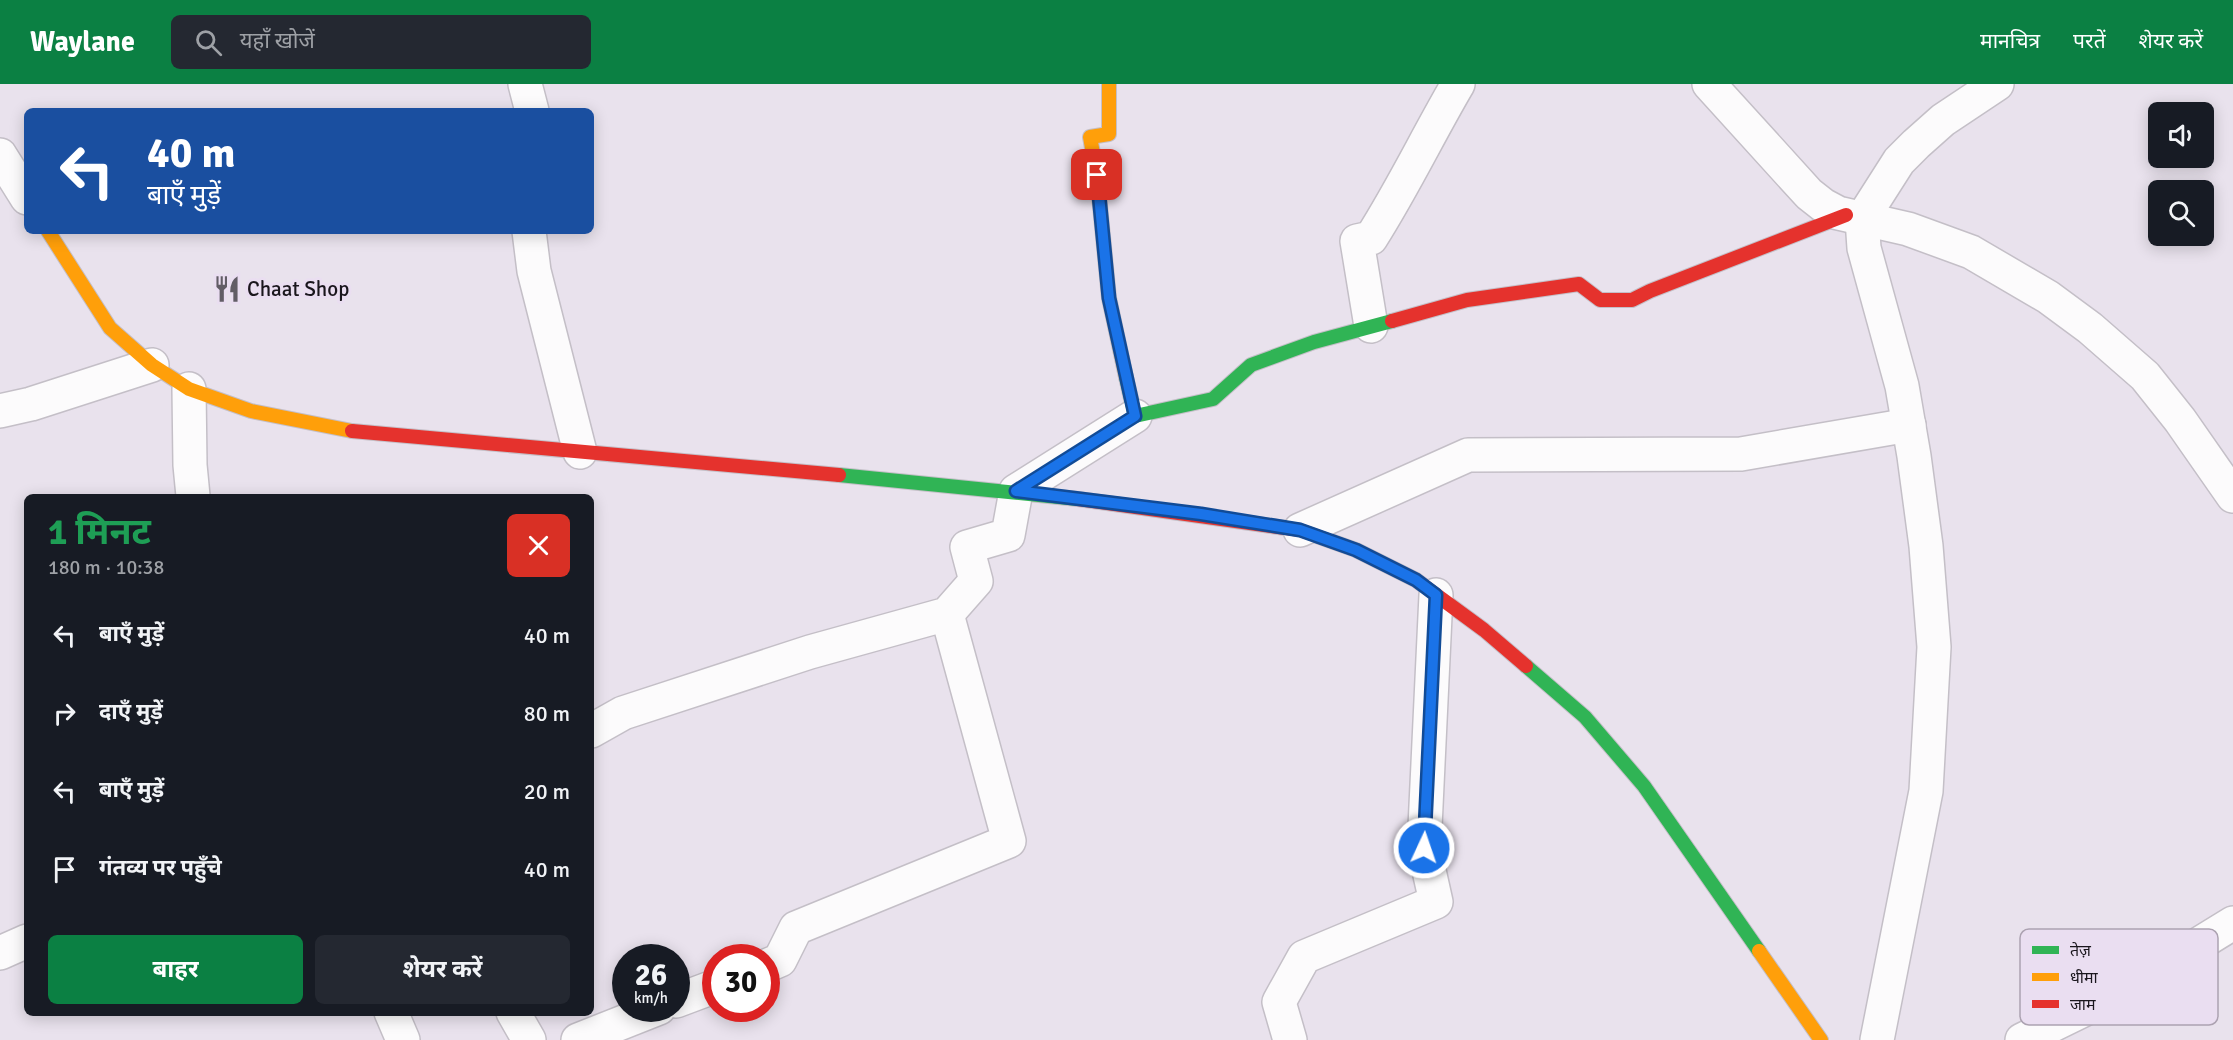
<!DOCTYPE html>
<html lang="hi">
<meta charset="utf-8">
<style>
body{margin:0;font-family:Signika,"Noto Sans Devanagari",sans-serif;background:#242831;color:#f1f3f6;height:100vh;display:flex;flex-direction:column;font-size:22px;white-space:nowrap}
*{box-sizing:border-box;margin:0}
p{font-size:20px;color:#9ea1a6}
.icon{flex:none;width:33px;height:33px;fill:none;stroke:currentColor;stroke-width:2;stroke-linecap:round;stroke-linejoin:round}
.map{position:relative;flex:1;overflow:hidden}
.side{position:absolute;left:24px;top:410px;width:570px;height:522px;display:flex;flex-direction:column;background:#171b24;border-radius:9px;box-shadow:0 3px 15px #0003}
.side>*{flex:none}
.banner{position:absolute;left:24px;top:24px;width:570px;height:126px;border-radius:9px;box-shadow:0 3px 15px #0003;background:#1a4fa0;color:#fff;overflow:hidden}
.buttons{position:absolute;left:2148px;top:18px;display:grid;gap:12px}
.buttons a{display:grid;place-items:center;width:66px;height:66px;border-radius:9px;background:#171b24;box-shadow:0 3px 15px #0003;font-size:30px}
.speed{position:absolute;left:612px;top:860px;display:flex;gap:12px;font-size:30px;font-weight:700;text-align:center}
.speed>*{display:grid;place-content:center;width:78px;height:78px;border-radius:50%;background:#171b24;box-shadow:0 3px 15px #0003;line-height:1}
.speed small{font-size:15px;font-weight:400}
.speed .limit{border:9px solid #d22;background:#fff;color:#111}
.pin{position:absolute;display:grid;place-items:center;width:51px;height:51px;color:#fff;margin:-26px;border-radius:12px;box-shadow:0 3px 9px #0006}
.me{position:absolute;width:66px;margin:-33px;rotate:3deg;stroke-linejoin:round;filter:drop-shadow(0 0 4px #0008)}
.turn{display:flex;align-items:center;gap:21px;height:126px;padding:0 24px;font-size:27px}
.turn .icon{width:78px;height:78px;stroke-width:2.5}
.turn b{display:block;font-size:42px;line-height:51px}
.round{display:grid;place-items:center;flex:none;width:63px;height:63px;border-radius:9px;background:#242831}
.summary{display:flex;align-items:center;justify-content:space-between;height:102px;padding:0 24px}
h1{font-size:36px;font-weight:700;line-height:45px;color:#1e9e55}
.button{display:flex;gap:12px;margin-top:auto;padding:12px 24px}
.button a{flex:1;height:69px;border-radius:9px;background:#0b8043;color:#fff;font-size:24px;font-weight:700;line-height:69px;text-align:center}
.button a+a{background:#242831;color:#f1f3f6}
ul{padding:0;list-style:none}
li{display:flex;align-items:center;gap:18px;height:78px;padding:0 24px}
li div{flex:1}
li b{display:block;font-size:22px}
li em{font-style:normal}
header{display:flex;align-items:center;gap:36px;box-sizing:border-box;height:84px;padding:0 30px;background:#0b8043;color:#fff}
header strong{font-size:28px}
nav{display:flex;gap:33px;margin-inline-start:auto;font-size:21px}
.search{width:420px;height:54px;background:#242831;display:flex;align-items:center;gap:15px;box-sizing:border-box;padding:0 21px;border-radius:9px;color:#9ea1a6;font-size:22px}
.map>svg:first-child{display:block}
.lines{fill:none;stroke-linecap:round;stroke-linejoin:round}
.street-casing{stroke:#c4bfc7;stroke-width:36}
.fast-casing{stroke:#c4bfc7;stroke-width:16}
.slow-casing{stroke:#c4bfc7;stroke-width:16}
.jam-casing{stroke:#c4bfc7;stroke-width:16}
.street{stroke:#fcfbfc;stroke-width:33}
.fast{stroke:#30b455;stroke-width:14}
.slow{stroke:#ff9f0a;stroke-width:14}
.jam{stroke:#e5322d;stroke-width:14}
.route-casing{stroke:#114b97;stroke-width:15}
.route{stroke:#1a73e8;stroke-width:10}
.labels{text-anchor:middle;dominant-baseline:central;stroke-width:6;stroke-linejoin:round;paint-order:stroke}
.poi-label{font-size:21px;fill:#1a161d;stroke:#eadef1;text-anchor:start}
.key{fill:#eadef1;stroke:#aca2b1;stroke-width:1.5}
.key-label{font-size:16px;fill:#1a161d}
</style>
<header>
<strong>Waylane</strong>
<div class="search"><svg class="icon" aria-label="search" viewBox="0 0 24 24"><circle cx="10" cy="10" r="6"/><path d="M15 15l6 6"/></svg>यहाँ खोजें</div>
<nav><a>मानचित्र</a><a>परतें</a><a>शेयर करें</a></nav>
</header>
<div class="map">
<svg width="2233" height="956" viewBox="0 0 2233 956">
<rect width="100%" height="100%" fill="#e9e2ed"/>
<g class="lines">
<defs>
<g id="street">
<path d="M525,0L532,27"/>
<path d="M1709,0L1809,110L1823,121L1838,129L1908,145L1971,168L2048,213L2090,244L2145,292L2180,336L2233,412"/>
<path d="M0,71L27,114"/>
<path d="M529,147L534,187L580,368"/>
<path d="M1371,242L1357,157L1371,154C1403,104 1428,51 1458,0"/>
<path d="M189,305L190,381L193,412"/>
<path d="M0,327L31,320L152,281"/>
<path d="M1300,446L1468,371L1741,370L1909,341"/>
<path d="M591,647L623,629L810,568L947,530L976,497L967,463L1008,451L1016,407L1135,332"/>
<path d="M0,869L27,857"/>
<path d="M766,882L780,876L796,844L1009,757L947,530"/>
<path d="M676,917L716,902"/>
<path d="M391,928L403,956"/>
<path d="M513,928L529,956"/>
<path d="M578,956L659,924"/>
<path d="M1290,956L1279,918L1304,873L1436,818L1424,764L1436,511"/>
<path d="M1877,956L1926,707L1934,563L1926,462L1914,372L1902,302L1864,164L1862,135L1899,77L1916,60L1943,36L1997,0"/>
<path d="M2022,956L2124,906L2233,839"/>
</g>
<g id="fast">
<path d="M1126,293L1135,332L1213,315L1251,281L1314,258L1392,237"/>
<path d="M839,391L1078,415"/>
<path d="M1526,582L1585,633L1644,702L1759,867"/>
</g>
<g id="slow">
<path d="M1109,0V50L1090,53L1097,91L1109,214L1126,293"/>
<path d="M48,147L110,244L152,281L189,305L251,327L352,347"/>
<path d="M1759,867L1821,956"/>
</g>
<g id="jam">
<path d="M1392,237L1467,216L1579,200L1600,216H1632L1650,207L1846,131"/>
<path d="M352,347L839,391"/>
<path d="M1078,415L1300,446L1356,466L1416,496L1484,546L1526,582"/>
</g>
</defs>
<use href="#street" class="street-casing"/>
<use href="#fast" class="fast-casing"/>
<use href="#slow" class="slow-casing"/>
<use href="#jam" class="jam-casing"/>
<use href="#street" class="street"/>
<use href="#fast" class="fast"/>
<use href="#slow" class="slow"/>
<use href="#jam" class="jam"/>
</g>
<g class="lines">
<defs>
<path id="route" d="M1097,91L1109,214L1135,332L1016,407L1201,430L1300,446L1356,466L1416,496L1436,511L1424,764"/>
</defs>
<use href="#route" class="route-casing"/>
<use href="#route" class="route"/>
</g>
<defs>
<symbol id="restaurant-bare" viewBox="-9 -9 18 18"><path d="M-5-6h1v4h1v-4h1v4h1v-4h1v5L-1.5 .5V6h-2V.5L-5-1ZM5-6V6H3V1.5H1.5Q1.5-4 5-6Z" fill="#625d66" stroke="#eadef1" stroke-width="2.5" paint-order="stroke"/></symbol>
</defs>
<g fill-rule="evenodd">
<use href="#restaurant-bare" x="208" y="186" width="38" height="38"/>
</g>
<g class="labels">
<g class="poi-label">
<text x="247" y="205">Chaat Shop</text>
</g>
</g>
<rect x="2020" y="845" width="198" height="96" rx="9" class="key"/>
<rect x="2032" y="862" width="27" height="8" fill="#30b455"/>
<rect x="2032" y="889" width="27" height="8" fill="#ff9f0a"/>
<rect x="2032" y="916" width="27" height="8" fill="#e5322d"/>
<g class="key-label">
<text x="2070" y="872">तेज़</text>
<text x="2070" y="899">धीमा</text>
<text x="2070" y="926">जाम</text>
</g>
</svg>
<div class="buttons">
<a><svg class="icon" aria-label="sound" viewBox="0 0 24 24"><path d="M4 9h4l5-4v14l-5-4H4zM17 9q2 3 0 6"/></svg></a>
<a><svg class="icon" aria-label="search" viewBox="0 0 24 24"><circle cx="10" cy="10" r="6"/><path d="M15 15l6 6"/></svg></a>
</div>
<div class="speed"><div>26<small>km/h</small></div><div class="limit">30</div></div>
<div class="pin" style="left:1097px;top:91px;background:#d93025"><svg class="icon" aria-label="arrive" viewBox="0 0 24 24"><path d="M6 21V4h12l-3 4 3 4H6"/></svg></div>
<svg class="me" style="left:1424px;top:764px" viewBox="-20 -20 40 40"><circle r="17" fill="#1a73e8" stroke="#fff" stroke-width="3"/><path d="M0-11L8 9 0 5-8 9z" fill="#fff"/></svg>
<div class="banner">
<div class="turn"><svg class="icon" aria-label="left" viewBox="0 0 24 24"><path d="M17 20v-9H6M10 6l-5 5 5 5"/></svg><div><b>40 m</b>बाएँ मुड़ें</div></div>
</div>
<section class="side">
<div class="summary"><div><h1>1 मिनट</h1><p>180 m · 10:38</p></div><a class="round" style="background:#d93025;color:#fff"><svg class="icon" aria-label="close" viewBox="0 0 24 24"><path d="M6 6l12 12M18 6L6 18"/></svg></a></div>
<ul>
<li><svg class="icon" aria-label="left" viewBox="0 0 24 24"><path d="M17 20v-9H6M10 6l-5 5 5 5"/></svg><div><b>बाएँ मुड़ें</b></div><em>40 m</em></li>
<li><svg class="icon" aria-label="right" viewBox="0 0 24 24"><path d="M7 20v-9h11M14 6l5 5-5 5"/></svg><div><b>दाएँ मुड़ें</b></div><em>80 m</em></li>
<li><svg class="icon" aria-label="left" viewBox="0 0 24 24"><path d="M17 20v-9H6M10 6l-5 5 5 5"/></svg><div><b>बाएँ मुड़ें</b></div><em>20 m</em></li>
<li><svg class="icon" aria-label="arrive" viewBox="0 0 24 24"><path d="M6 21V4h12l-3 4 3 4H6"/></svg><div><b>गंतव्य पर पहुँचे</b></div><em>40 m</em></li>
</ul>
<div class="button"><a>बाहर</a><a>शेयर करें</a></div>
</section>
</div>
